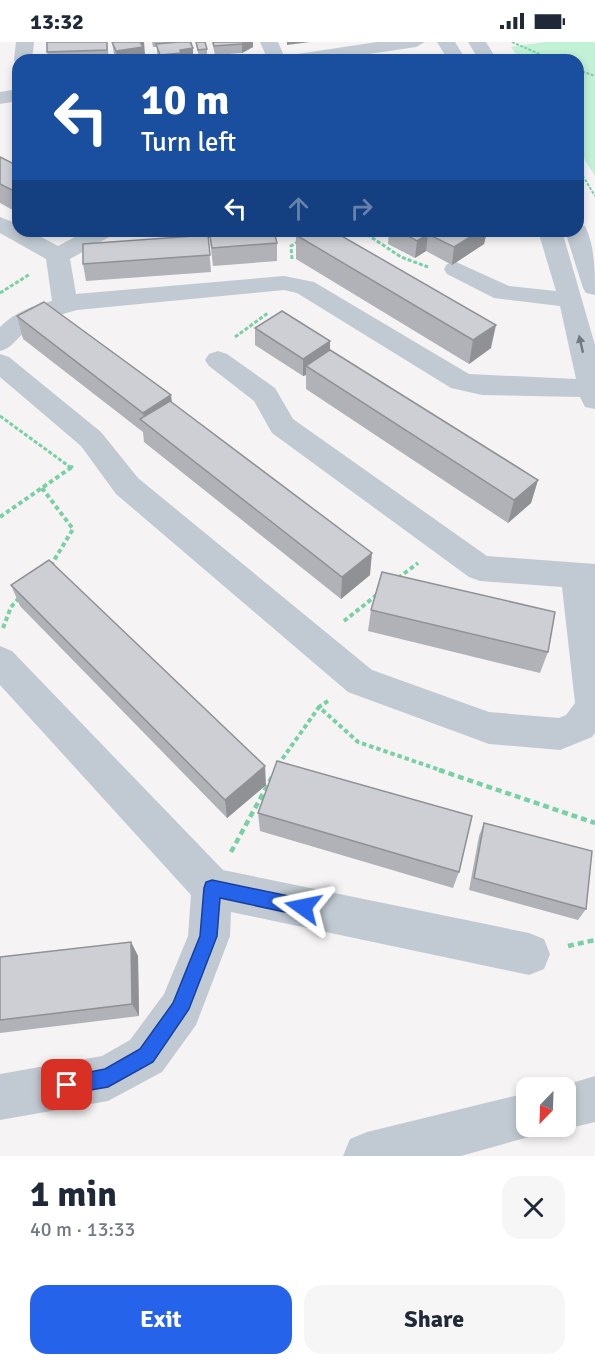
<!DOCTYPE html>
<meta charset="utf-8">
<style>
body{margin:0;font-family:Signika,sans-serif;background:#f6f6f7;color:#1f2937;height:100vh;display:flex;flex-direction:column;font-size:22px;white-space:nowrap}
*{box-sizing:border-box;margin:0}
p{font-size:20px;color:#747a83}
.icon{flex:none;width:33px;height:33px;fill:none;stroke:currentColor;stroke-width:2;stroke-linecap:round;stroke-linejoin:round}
.map{position:relative;height:1114px;overflow:hidden}
.details{display:flex;flex-direction:column;background:#fff;flex:1}
.details>*{flex:none}
.top-card{position:absolute;left:12px;top:12px;width:572px;height:183px;border-radius:18px;box-shadow:0 3px 9px #0003;background:#1a4fa0;color:#fff;overflow:hidden}
.needle{width:39px;rotate:203deg}
.buttons{position:absolute;left:516px;top:1035px;display:grid;gap:12px}
.buttons a{display:grid;place-items:center;width:60px;height:60px;border-radius:12px;background:#fff;box-shadow:0 3px 9px #0003;font-size:30px}
.pin{position:absolute;display:grid;place-items:center;width:51px;height:51px;color:#fff;margin:-26px;border-radius:12px;box-shadow:0 3px 9px #0006}
.me{position:absolute;width:66px;margin:-33px;rotate:282deg;stroke-linejoin:round;filter:drop-shadow(0 0 4px #0008)}
.turn{display:flex;align-items:center;gap:21px;height:126px;padding:0 30px;font-size:27px}
.turn .icon{width:78px;height:78px;stroke-width:2.5}
.turn b{display:block;font-size:42px;line-height:51px}
.lanes{display:flex;align-items:center;height:57px;padding:0 30px;background:#0003;justify-content:center;gap:30px;direction:ltr}
.lanes .off{opacity:.35}
.round{display:grid;place-items:center;flex:none;width:63px;height:63px;border-radius:18px;background:#f6f6f7}
.summary{display:flex;align-items:center;justify-content:space-between;height:102px;padding:0 30px}
h1{font-size:36px;font-weight:700;line-height:45px}
.action{display:flex;gap:12px;margin-top:auto;padding:12px 30px}
.action a{flex:1;height:69px;border-radius:18px;background:#2563eb;color:#fff;font-size:24px;font-weight:700;line-height:69px;text-align:center}
.action a+a{background:#f6f6f7;color:#1f2937}
.status{display:flex;justify-content:space-between;align-items:center;height:42px;padding:0 30px;background:#fff;direction:ltr}
.status svg{height:16px;fill:currentColor}
.map>svg:first-child{display:block}
.green{fill:#c3f1d5}
.lines{fill:none;stroke-linecap:round;stroke-linejoin:round}
.path-far3{stroke:#7ad0a6;stroke-width:2;stroke-dasharray:3 1.5;stroke-linecap:butt}
.path-far2{stroke:#7ad0a6;stroke-width:3;stroke-dasharray:4 2;stroke-linecap:butt}
.path-far1{stroke:#7ad0a6;stroke-width:4;stroke-dasharray:4.5 3;stroke-linecap:butt}
.path{stroke:#7ad0a6;stroke-width:4.5;stroke-dasharray:6 4;stroke-linecap:butt}
.minor{fill:#c1cad2;fill-rule:evenodd}
.wall{fill:#b0b2b7}
.shaded-wall{fill:#909195}
.building{fill:#cdcfd5;stroke:#909195;stroke-width:1.5}
.oneway{fill:#6e7983}
.route{fill:#2563eb;stroke:#184099;stroke-width:1.5}
</style>
<div class="status"><b>13:32</b><svg viewBox="0 0 49 12"><path d="M0 12V9h3v3zM5 12V6h3v6zM10 12V3h3v9zM15 12V0h3v12zM26 1h20v11H26zM47 4h2v5h-2z"/></svg></div>
<div class="map">
<svg width="595" height="1114" viewBox="0 0 595 1114">
<rect width="100%" height="100%" fill="#f5f3f3"/>
<path class="green" d="M545,0H595V134L578,107V18H520L511,5Z"/>
<g class="lines">
<g class="path-far3">
<path d="M512,0L553,18"/>
<path d="M578,28L595,34"/>
<path d="M578,126L595,154"/>
</g>
<g class="path-far2">
<path d="M362,189L401,215L428,225"/>
<path d="M292,217L291,204L299,199"/>
<path d="M0,251L30,232"/>
<path d="M235,295L268,271"/>
<path d="M0,374L70,425"/>
<path d="M70,426L73,424"/>
</g>
<g class="path-far1">
<path d="M42,446L73,487L50,525"/>
<path d="M0,475L72,425"/>
<path d="M398,536L418,521"/>
<path d="M344,579L378,552"/>
<path d="M3,586L11,565L19,556"/>
<path d="M328,659L319,665L358,700L443,729"/>
<path d="M278,723L319,665"/>
</g>
<g class="path">
<path d="M439,728L595,781"/>
<path d="M231,810L272,735"/>
<path d="M568,904L595,898"/>
</g>
<g class="minor">
<path d="M16,0H34L32,18H18L16,22L14,18Z"/>
<path d="M260,0H278L284,14L377,0H425L416,5L329,18H268Z"/>
<path d="M437,0H455L466,18H448Z"/>
<path d="M468,0H486L497,18H479Z"/>
<path d="M18,47V59L0,62V50Z"/>
<path d="M0,175L18,182V189H30L58,204L86,189H115L111,194L70,217L76,252L284,234L314,240L469,332L576,337L560,264L494,256L447,232L444,227L447,222L456,220L509,244L556,249L538,189H562L595,303V367L585,365L580,355L482,353L451,346L297,251L284,248L77,268C58,273 39,279 23,292C14,299 12,306 0,309V285C14,271 33,263 52,259L46,217L0,191Z"/>
<path d="M578,182L585,184C595,204 595,230 595,253L586,251L583,246L565,189H578Z"/>
<path d="M218,309L227,312L275,346L293,377L487,514L595,522V691L592,695L560,708L489,702L348,650L116,452L81,404L0,335V312L9,315L101,390L138,436L372,628L489,670L559,676L566,673L575,661L562,545L480,539L469,535L272,391L254,359L209,324L205,318L209,312Z"/>
<path d="M0,604L12,609L223,828L529,891L544,897L550,912L544,927L529,933L231,870L230,894L196,983L162,1030L108,1059L0,1078V1032L102,1014L130,998L164,952L188,894L191,853L0,643Z"/>
<path d="M595,1034V1080L566,1087L559,1084H566V1046H555Z"/>
<path d="M526,1051V1084H545L543,1091L461,1114H343L350,1097L367,1090Z"/>
</g>
</g>
<g class="wall">
<path d="M107,0L109,18H49L47,10Z"/>
<path d="M112,0L145,12H144L145,18H115Z"/>
<path d="M152,0H192L193,15L181,16V18H160L157,11V5H153Z"/>
<path d="M196,0L207,7V16H199Z"/>
<path d="M212,0H253V5L242,11L215,13Z"/>
<path d="M0,115L18,124V171L0,161Z"/>
<path d="M209,189L277,201V219L213,224Z"/>
<path d="M389,189H487L484,202L452,223L426,209L415,216L388,202Z"/>
<path d="M208,193L211,230L86,239L83,222Z"/>
<path d="M296,193L491,306L469,322L296,217Z"/>
<path d="M17,274L172,361L370,533L341,557L144,400L143,390L23,297Z"/>
<path d="M255,286L330,308L538,438L531,461L508,481L306,347V333L303,334L255,303Z"/>
<path d="M11,543L266,743L227,776L20,564Z"/>
<path d="M371,568L548,610L540,631L368,589Z"/>
<path d="M258,771L459,830L453,846L260,789Z"/>
<path d="M484,781L586,867L578,878L469,848L479,794Z"/>
<path d="M131,900L138,914L139,974L0,991V915Z"/>
</g>
<g class="shaded-wall">
<path d="M139,0H144L145,12H144L145,18H117L116,9Z"/>
<path d="M246,0H253V5L242,11V2Z"/>
<path d="M287,0H310L287,3Z"/>
<path d="M193,6V15L181,16V18H161L160,13L180,8Z"/>
<path d="M480,189H487L484,202L452,223L454,205Z"/>
<path d="M428,192L426,209L415,216L417,199Z"/>
<path d="M496,283L491,306L469,322L473,298Z"/>
<path d="M330,299V317L306,324V333L303,334V317Z"/>
<path d="M171,353L174,377L145,381L143,371Z"/>
<path d="M538,438L531,461L508,481L514,458Z"/>
<path d="M372,511L370,533L341,557L342,535Z"/>
<path d="M265,724L266,743L227,776L225,758Z"/>
<path d="M131,900L138,914L139,974L132,962Z"/>
</g>
<g class="building">
<path d="M47,0H107V8L47,10Z"/>
<path d="M112,0H140L143,5L116,9Z"/>
<path d="M178,0H190L193,6L180,8L181,11L160,13L156,2Z"/>
<path d="M196,0H205L207,7L198,8Z"/>
<path d="M213,0H246L242,2L214,4Z"/>
<path d="M0,115L18,124V151L0,142Z"/>
<path d="M209,189H274L277,201L212,206Z"/>
<path d="M304,189H333L496,283L473,298L296,193Z"/>
<path d="M399,189H480L454,205L428,192L417,199Z"/>
<path d="M208,193L210,213L83,222V202Z"/>
<path d="M44,260L171,353L143,371L17,274Z"/>
<path d="M282,269L330,299L303,317L255,286Z"/>
<path d="M330,308L538,438L514,458L306,324Z"/>
<path d="M170,359L372,511L342,535L140,377Z"/>
<path d="M49,518L265,724L225,758L11,543Z"/>
<path d="M382,530L555,570L548,610L371,568Z"/>
<path d="M277,719L472,774L459,830L258,771Z"/>
<path d="M484,781L592,809L586,867L474,836Z"/>
<path d="M131,900L132,962L0,978V915Z"/>
</g>
<defs><path id="oneway-solid" d="M-6-.8H1V-3.2L6.5 0L1 3.2V.8H-6Z" transform="scale(1.5)"/></defs>
<use class="oneway" href="#oneway-solid" transform="translate(581 302) rotate(-103)"/>
<path class="route" d="M212,838L303,857L309,859L311,865L309,871L303,874L220,856L217,894L189,967L153,1020L108,1045L67,1052L60,1050L57,1043L60,1036L105,1027L140,1007L173,961L200,894L204,846L206,840Z"/>
</svg>
<div class="buttons">
<a><svg class="needle" viewBox="-14 -14 28 28"><path d="M0-13l5 13h-10z" fill="#e53935"/><path d="M0 13l5-13h-10z" fill="#747a83"/></svg></a>
</div>
<div class="pin" style="left:67px;top:1043px;background:#d93025"><svg class="icon" aria-label="arrive" viewBox="0 0 24 24"><path d="M6 21V4h12l-3 4 3 4H6"/></svg></div>
<svg class="me" style="left:303px;top:865px" viewBox="-20 -20 40 40"><path d="M0-17L14 15 0 8-14 15z" fill="#2563eb" stroke="#fff" stroke-width="4"/></svg>
<div class="top-card">
<div class="turn"><svg class="icon" aria-label="left" viewBox="0 0 24 24"><path d="M17 20v-9H6M10 6l-5 5 5 5"/></svg><div><b>10 m</b>Turn left</div></div>
<div class="lanes"><svg class="icon" aria-label="left" viewBox="0 0 24 24"><path d="M17 20v-9H6M10 6l-5 5 5 5"/></svg><svg class="icon off" aria-label="ahead" viewBox="0 0 24 24"><path d="M12 20V5M6 11l6-6 6 6"/></svg><svg class="icon off" aria-label="right" viewBox="0 0 24 24"><path d="M7 20v-9h11M14 6l5 5-5 5"/></svg></div>
</div>
</div>
<section class="details">
<div class="summary"><div><h1>1 min</h1><p>40 m · 13:33</p></div><a class="round"><svg class="icon" aria-label="close" viewBox="0 0 24 24"><path d="M6 6l12 12M18 6L6 18"/></svg></a></div>
<div class="action"><a>Exit</a><a>Share</a></div>
</section>
